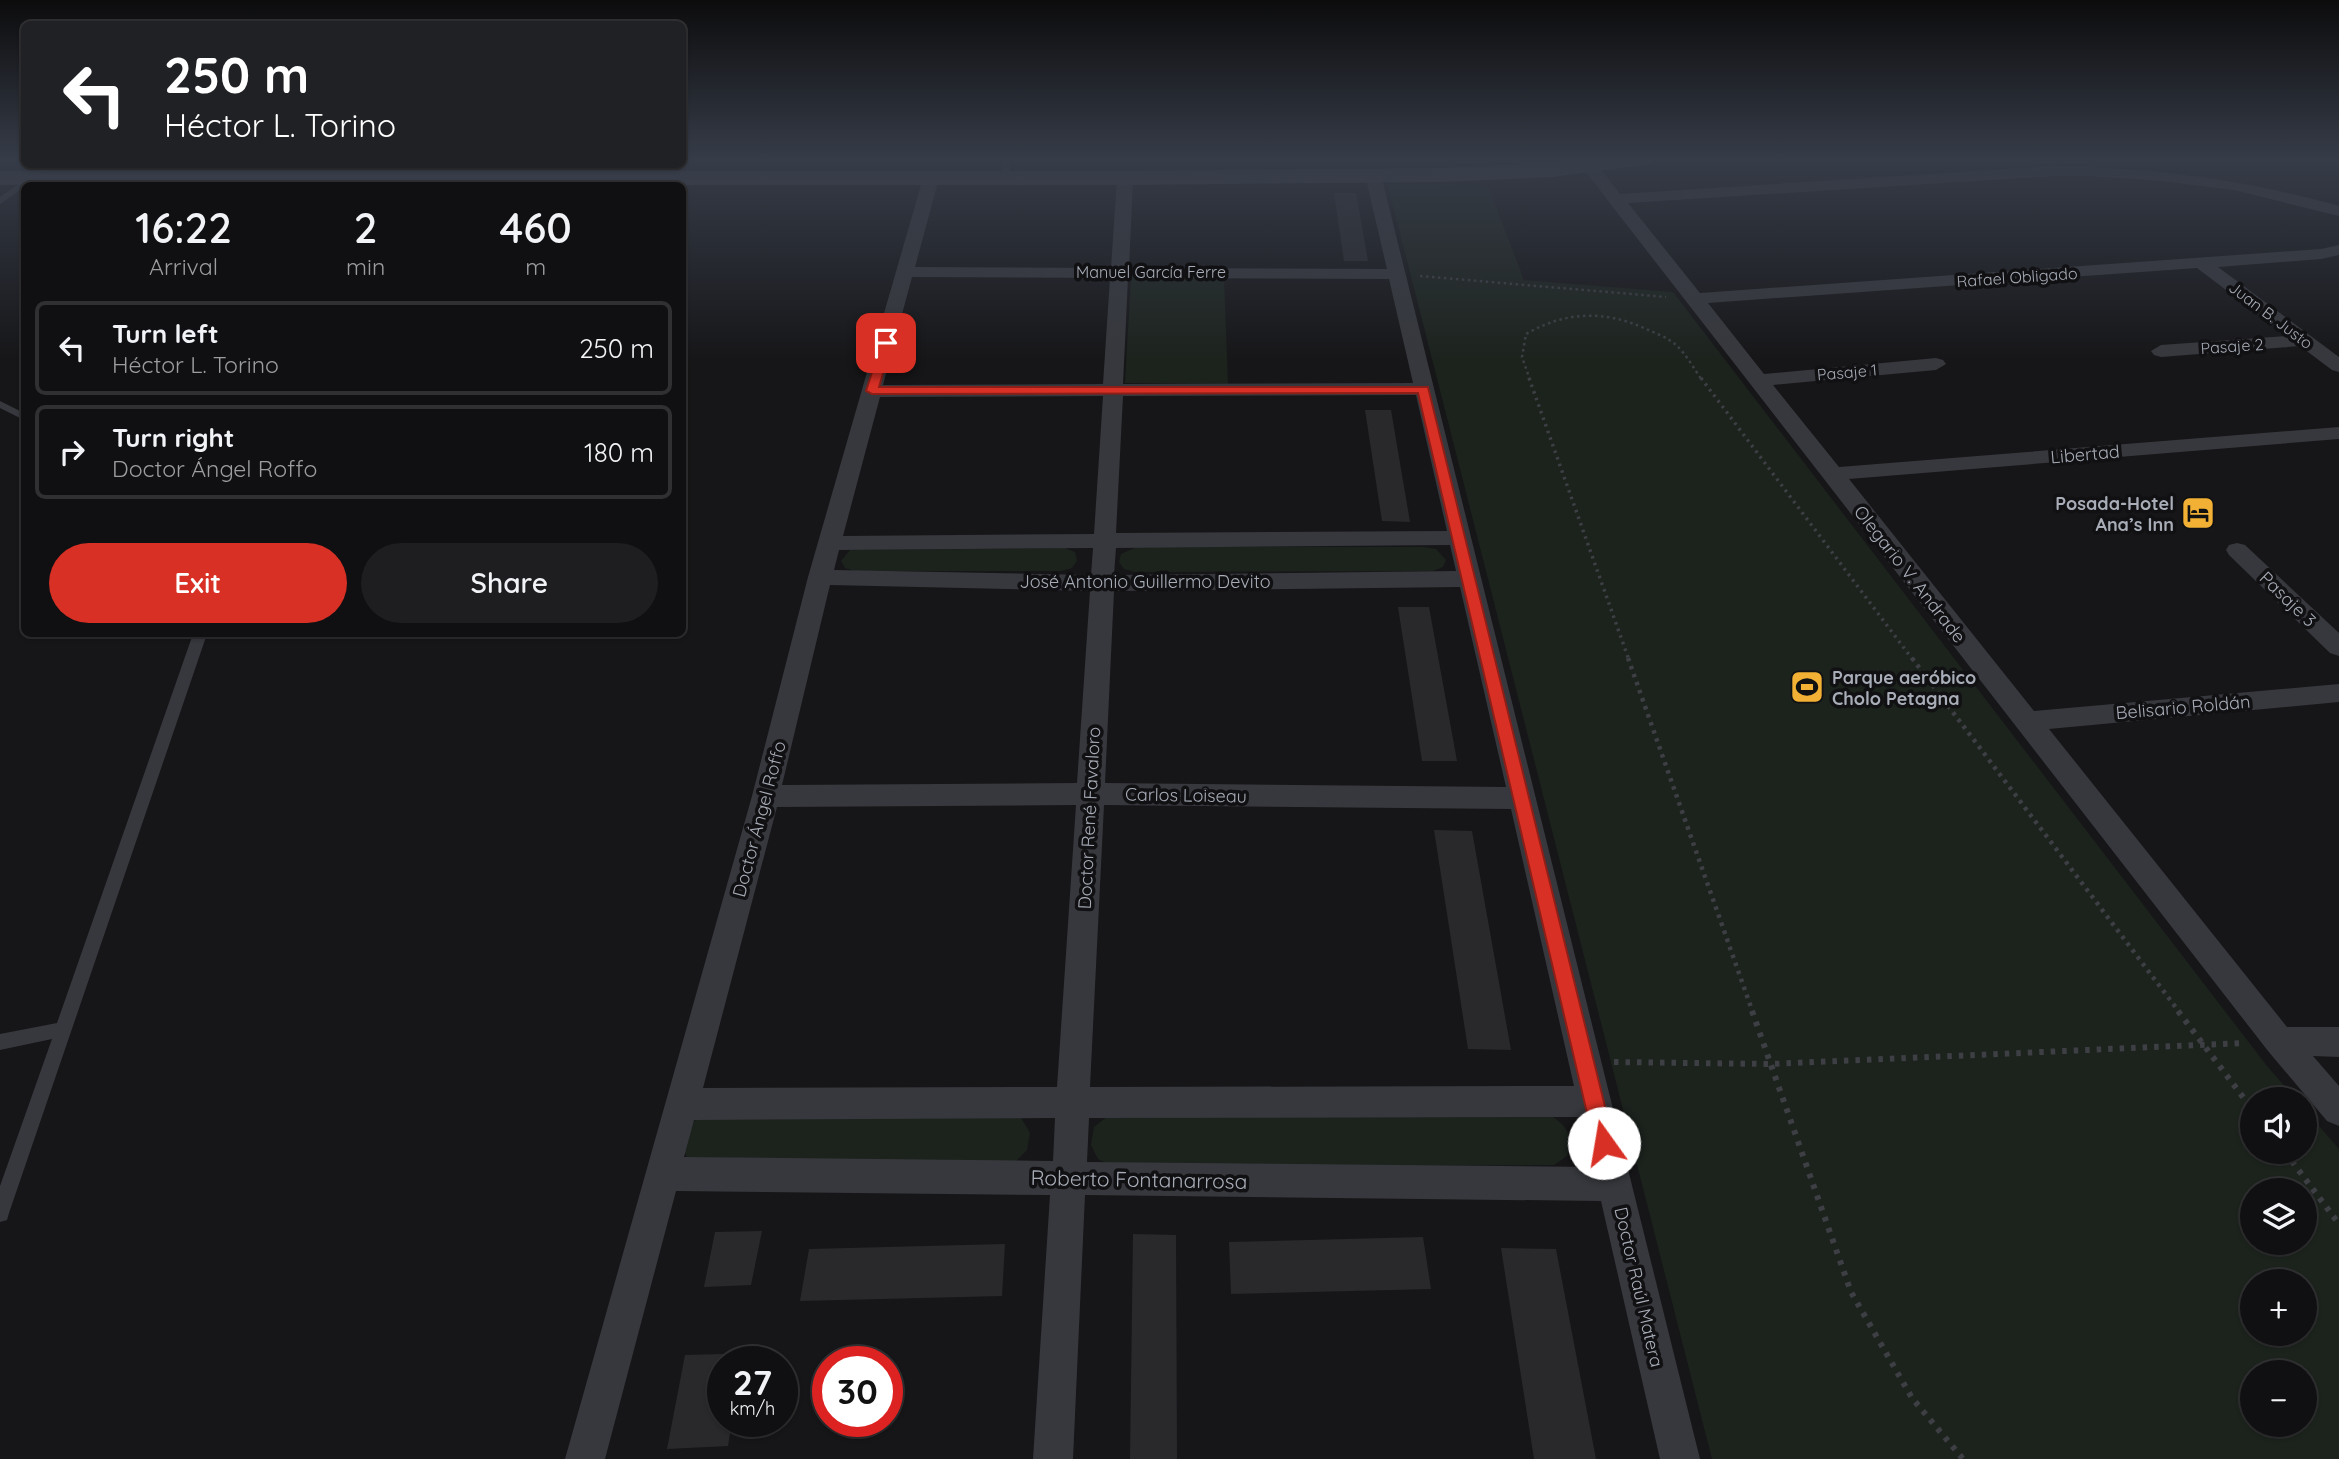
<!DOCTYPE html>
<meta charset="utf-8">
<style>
body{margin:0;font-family:Quicksand,sans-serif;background:#1e1e20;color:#f1f3f6;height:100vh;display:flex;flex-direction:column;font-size:26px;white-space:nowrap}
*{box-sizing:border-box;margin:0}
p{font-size:23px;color:#9c9d9f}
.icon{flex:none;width:38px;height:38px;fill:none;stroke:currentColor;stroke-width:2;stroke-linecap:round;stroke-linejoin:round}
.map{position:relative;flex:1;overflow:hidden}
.panel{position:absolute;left:21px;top:182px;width:665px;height:455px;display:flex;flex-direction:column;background:#101012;border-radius:10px;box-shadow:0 2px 5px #0004,0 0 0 2px #303032}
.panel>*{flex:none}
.banner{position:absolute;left:21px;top:21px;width:665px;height:147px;border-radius:10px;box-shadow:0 2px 5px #0004,0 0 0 2px #303032;background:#202124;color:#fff;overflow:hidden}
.fabs{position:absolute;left:2240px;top:1087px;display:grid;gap:14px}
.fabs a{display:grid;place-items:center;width:77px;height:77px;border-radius:50%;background:#101012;box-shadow:0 2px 5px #0004,0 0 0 2px #303032;font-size:35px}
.speed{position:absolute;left:707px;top:1346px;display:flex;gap:14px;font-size:35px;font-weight:700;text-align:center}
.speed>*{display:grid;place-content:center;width:91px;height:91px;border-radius:50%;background:#101012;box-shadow:0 2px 5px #0004,0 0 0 2px #303032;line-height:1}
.speed small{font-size:18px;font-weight:400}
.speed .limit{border:10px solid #d22;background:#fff;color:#111}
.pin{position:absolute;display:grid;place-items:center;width:60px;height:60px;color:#fff;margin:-30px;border-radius:14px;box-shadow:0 4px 10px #0006}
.me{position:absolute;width:77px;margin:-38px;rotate:347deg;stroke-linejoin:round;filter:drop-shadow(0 0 5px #0008)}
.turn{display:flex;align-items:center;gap:24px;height:147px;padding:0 28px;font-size:32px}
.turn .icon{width:91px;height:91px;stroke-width:2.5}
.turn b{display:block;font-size:49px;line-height:60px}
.eta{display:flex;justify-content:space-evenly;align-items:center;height:119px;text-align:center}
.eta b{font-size:42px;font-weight:600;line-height:49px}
.action{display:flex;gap:14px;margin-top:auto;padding:14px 28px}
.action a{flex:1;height:80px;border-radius:42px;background:#d93025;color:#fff;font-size:28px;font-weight:600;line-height:80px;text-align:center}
.action a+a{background:#1e1e20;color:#f1f3f6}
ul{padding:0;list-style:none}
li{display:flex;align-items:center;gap:21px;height:94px;margin:0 14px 10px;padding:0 14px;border:4px solid #303032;border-radius:10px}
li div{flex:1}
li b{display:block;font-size:26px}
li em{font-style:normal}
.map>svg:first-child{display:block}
.built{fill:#222225}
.green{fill:#1c231d;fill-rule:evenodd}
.building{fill:#29292c}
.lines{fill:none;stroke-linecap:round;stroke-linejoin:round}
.path-far3{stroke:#3d3f44;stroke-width:2.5;stroke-dasharray:2.5 3.5;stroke-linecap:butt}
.path-far2{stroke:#3d3f44;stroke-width:3.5;stroke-dasharray:2.5 4.5;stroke-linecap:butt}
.path-far1{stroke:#3d3f44;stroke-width:4.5;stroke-dasharray:3.5 5;stroke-linecap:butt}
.path{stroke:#3d3f44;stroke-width:6;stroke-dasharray:4.5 7;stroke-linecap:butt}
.lane{fill:#37383d;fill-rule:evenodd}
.street{fill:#37383d;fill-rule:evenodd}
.secondary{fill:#45474d;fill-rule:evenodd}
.route{fill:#d93025;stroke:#8d1f18;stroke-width:2}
.labels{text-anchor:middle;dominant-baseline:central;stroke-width:7;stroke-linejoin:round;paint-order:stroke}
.far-street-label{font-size:16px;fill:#a8adb8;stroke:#111113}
.street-label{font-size:18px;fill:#a8adb8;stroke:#111113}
.poi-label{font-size:18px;font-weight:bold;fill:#a8adb8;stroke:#111113;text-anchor:end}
.near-street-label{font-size:21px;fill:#a8adb8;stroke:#111113}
</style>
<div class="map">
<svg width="2339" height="1459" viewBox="0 0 2339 1459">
<rect width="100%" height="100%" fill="#161618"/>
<path class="built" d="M1172,158H1550L1172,163Z"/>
<g class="green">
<path d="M1387,182L1488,186L1524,280L1673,292L2267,1066L2296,1099H2252V1152H2305V1110L2339,1149V1459H1712ZM2252,1190H2305V1242H2252ZM2252,1281H2305V1334H2252ZM2252,1372H2305V1424H2252Z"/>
<path d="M1131,277H1224L1228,384L1125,383Z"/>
<path d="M1137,547H1424L1436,549L1446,560L1443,567L1433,571L1135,572L1124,569L1119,562L1121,554Z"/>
<path d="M1065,548L1075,552L1077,561L1072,568L1061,571H855L845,568L841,561L850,550Z"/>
<path d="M1546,1113C1564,1122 1576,1136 1567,1156L1554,1165L1114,1167L1098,1159L1091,1145L1094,1127L1108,1116Z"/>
<path d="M1013,1115L1021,1118L1030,1133L1027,1150L1014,1163L687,1157L684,1151L690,1125L698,1118Z"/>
</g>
<g class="building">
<path d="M1334,193H1356L1368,261H1344Z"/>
<path d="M1365,410H1391L1410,522L1382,521Z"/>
<path d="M1398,607H1429L1457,761H1422Z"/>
<path d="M1434,830L1472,831L1511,1050L1468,1049Z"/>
<path d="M762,1231L751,1285L704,1287L715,1232Z"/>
<path d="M1133,1234L1176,1235L1177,1459H1130Z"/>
<path d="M1423,1237L1431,1289L1231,1294L1229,1242Z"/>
<path d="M1005,1244L1002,1296L800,1301L809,1249Z"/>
<path d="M1501,1248L1556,1249L1596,1459H1534Z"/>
<path d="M723,1354V1421H732L728,1446L667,1449L685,1355Z"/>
</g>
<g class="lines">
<g class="path-far3">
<path d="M1420,276L1666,297"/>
<path d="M1530,380L1522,357L1526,334C1566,311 1605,310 1646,329C1656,333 1668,338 1676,345C1686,354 1694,369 1702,380"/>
</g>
<g class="path-far2">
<path d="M1529,378L1629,660"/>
<path d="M1701,378L1913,660"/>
</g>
<g class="path-far1">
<path d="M1628,658L1753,1013"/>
<path d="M1912,658L2180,1013"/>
</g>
<g class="path">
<path d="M1752,1011L1851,1292L1912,1398L1963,1459"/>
<path d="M2178,1011L2252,1109"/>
<path d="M1614,1062L1771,1064L2245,1043"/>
<path d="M2285,1152L2339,1224"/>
</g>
<g class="lane">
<path d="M1004,158H1012L1008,178L1004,181L1000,178Z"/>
<path d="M48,164H58L0,204V197Z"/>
<path d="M0,401L24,413V420L0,408Z"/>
<path d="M193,634H207L9,1213L7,1220L0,1222V1186L52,1039L0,1050V1034L57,1023Z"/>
</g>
<g class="street">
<path d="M1590,161L1596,163L1620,194L2054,166C2151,168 2245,179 2339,206V216L2234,190L2162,181L2090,176H2054L1628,203L1700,293L2321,249L2339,245V255L2321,259L2218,267L2339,357V372L2332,370L2300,346L2161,357L2154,355L2151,351L2161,345L2287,336L2197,268L1708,303L1764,374L1936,358L1943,360L1946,364L1936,370L1773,385L1839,467L2339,427V439L1849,479L2034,711L2339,684V702L2049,729L2287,1027H2339V1057L2313,1056L2339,1086V1126L2327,1121L2268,1051L1609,202L1582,166Z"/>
<path d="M1373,170L1381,175L1700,1459H1660L1601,1201L1085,1195L1073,1459H1033L1050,1195L676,1191L605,1459H565L752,796L808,577L923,178L931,173L939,178L915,267L1111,268L1117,178L1125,173L1133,178L1129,268L1387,269L1365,175ZM912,277L1110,278L1103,384L883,385ZM1128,278L1389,279L1413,383L1123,384ZM1416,395L1447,531L1116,533L1123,396ZM1103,396L1094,534L843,536L880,397ZM1450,545L1456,571L1114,575L1116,548ZM1093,548L1091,575L834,570L839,550ZM830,585L1090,591L1077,783L782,785ZM1460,587L1506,787L1105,783L1114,591ZM1076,805L1057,1087L703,1088L777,807ZM1104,805L1511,809L1574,1086L1090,1087ZM1581,1117L1593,1167L1087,1162L1089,1118ZM1055,1118L1053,1161L684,1157L694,1120Z"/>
<path d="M2237,543L2245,545L2339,633V656L2330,653L2229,555L2226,550L2229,545Z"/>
</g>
<path class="secondary" d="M1597,158H1655L1652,163L1644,165L1552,177L1439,182L1125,185H0V171H1125L1439,168L1552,163Z"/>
</g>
<linearGradient id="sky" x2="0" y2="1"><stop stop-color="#0c0c0d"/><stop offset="0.44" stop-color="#363c48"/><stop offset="1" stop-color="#363c48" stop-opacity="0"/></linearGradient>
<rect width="2339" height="362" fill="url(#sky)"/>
<path class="route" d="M882,341L892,343L879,387H1428L1614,1143L1611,1150L1604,1153L1597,1150L1594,1143L1418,393L872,394L866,391Z"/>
<defs>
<symbol id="hotel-square" viewBox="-11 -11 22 22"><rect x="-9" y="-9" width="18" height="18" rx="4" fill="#f2b134" stroke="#111113"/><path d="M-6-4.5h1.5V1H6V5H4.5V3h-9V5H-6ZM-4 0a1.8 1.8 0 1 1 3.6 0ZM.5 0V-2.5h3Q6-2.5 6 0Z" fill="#111"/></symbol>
<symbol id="stadium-square" viewBox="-11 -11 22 22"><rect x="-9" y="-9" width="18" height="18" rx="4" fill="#f2b134" stroke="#111113"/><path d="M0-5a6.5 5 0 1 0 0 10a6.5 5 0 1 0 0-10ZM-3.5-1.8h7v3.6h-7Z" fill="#111"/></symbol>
</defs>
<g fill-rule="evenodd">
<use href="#hotel-square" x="2179" y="494" width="38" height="38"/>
<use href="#stadium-square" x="1788" y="668" width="38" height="38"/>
</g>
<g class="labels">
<g class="far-street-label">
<text x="1151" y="272">Manuel García Ferre</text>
<text transform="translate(2017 277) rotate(-4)">Rafael Obligado</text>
<text transform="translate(2271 315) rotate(37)">Juan B. Justo</text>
<text transform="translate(2232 346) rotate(-4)">Pasaje 2</text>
<text transform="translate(1847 372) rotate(-5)">Pasaje 1</text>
</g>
<g class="street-label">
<text transform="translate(2085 454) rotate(-5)">Libertad</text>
<text transform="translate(1910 574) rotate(52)">Olegario V. Andrade</text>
<text x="1145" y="581">José Antonio Guillermo Devito</text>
<text transform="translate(2288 599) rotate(44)">Pasaje 3</text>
<text transform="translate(2183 707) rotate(-5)">Belisario Roldán</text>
<text transform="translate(1186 795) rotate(1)">Carlos Loiseau</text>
<text transform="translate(1089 818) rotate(-87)">Doctor René Favaloro</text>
<text transform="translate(759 819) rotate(-75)">Doctor Ángel Roffo</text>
<text transform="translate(1639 1287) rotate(77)">Doctor Raúl Matera</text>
</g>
<g class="poi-label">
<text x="2174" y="503">Posada-Hotel<tspan x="2174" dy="21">Ana’s Inn</tspan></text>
<text x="1832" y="677" text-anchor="start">Parque aeróbico<tspan x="1832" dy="21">Cholo Petagna</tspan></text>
</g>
<g class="near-street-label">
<text transform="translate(1139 1179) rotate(1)">Roberto Fontanarrosa</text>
</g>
</g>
</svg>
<div class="fabs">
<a><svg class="icon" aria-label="sound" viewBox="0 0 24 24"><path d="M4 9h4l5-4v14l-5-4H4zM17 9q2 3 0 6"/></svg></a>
<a><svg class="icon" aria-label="layers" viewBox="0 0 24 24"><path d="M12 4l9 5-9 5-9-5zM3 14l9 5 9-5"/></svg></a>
<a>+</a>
<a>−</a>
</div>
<div class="speed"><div>27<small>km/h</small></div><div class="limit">30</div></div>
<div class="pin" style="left:886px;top:343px;background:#d93025"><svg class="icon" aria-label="arrive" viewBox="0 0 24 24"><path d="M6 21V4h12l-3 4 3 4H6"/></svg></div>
<svg class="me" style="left:1604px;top:1143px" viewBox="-20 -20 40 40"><circle r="19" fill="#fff"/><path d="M0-13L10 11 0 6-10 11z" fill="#d93025"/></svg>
<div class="banner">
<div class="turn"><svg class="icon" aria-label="left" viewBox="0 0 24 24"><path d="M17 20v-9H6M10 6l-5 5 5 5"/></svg><div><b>250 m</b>Héctor L. Torino</div></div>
</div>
<section class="panel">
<div class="eta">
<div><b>16:22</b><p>Arrival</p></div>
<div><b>2</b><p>min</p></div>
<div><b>460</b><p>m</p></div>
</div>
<ul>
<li><svg class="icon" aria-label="left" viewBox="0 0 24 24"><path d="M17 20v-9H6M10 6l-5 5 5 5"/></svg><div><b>Turn left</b><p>Héctor L. Torino</p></div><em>250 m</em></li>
<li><svg class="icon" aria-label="right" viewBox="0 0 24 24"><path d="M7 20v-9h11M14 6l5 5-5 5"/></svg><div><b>Turn right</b><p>Doctor Ángel Roffo</p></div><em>180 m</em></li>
</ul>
<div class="action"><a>Exit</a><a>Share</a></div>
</section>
</div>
